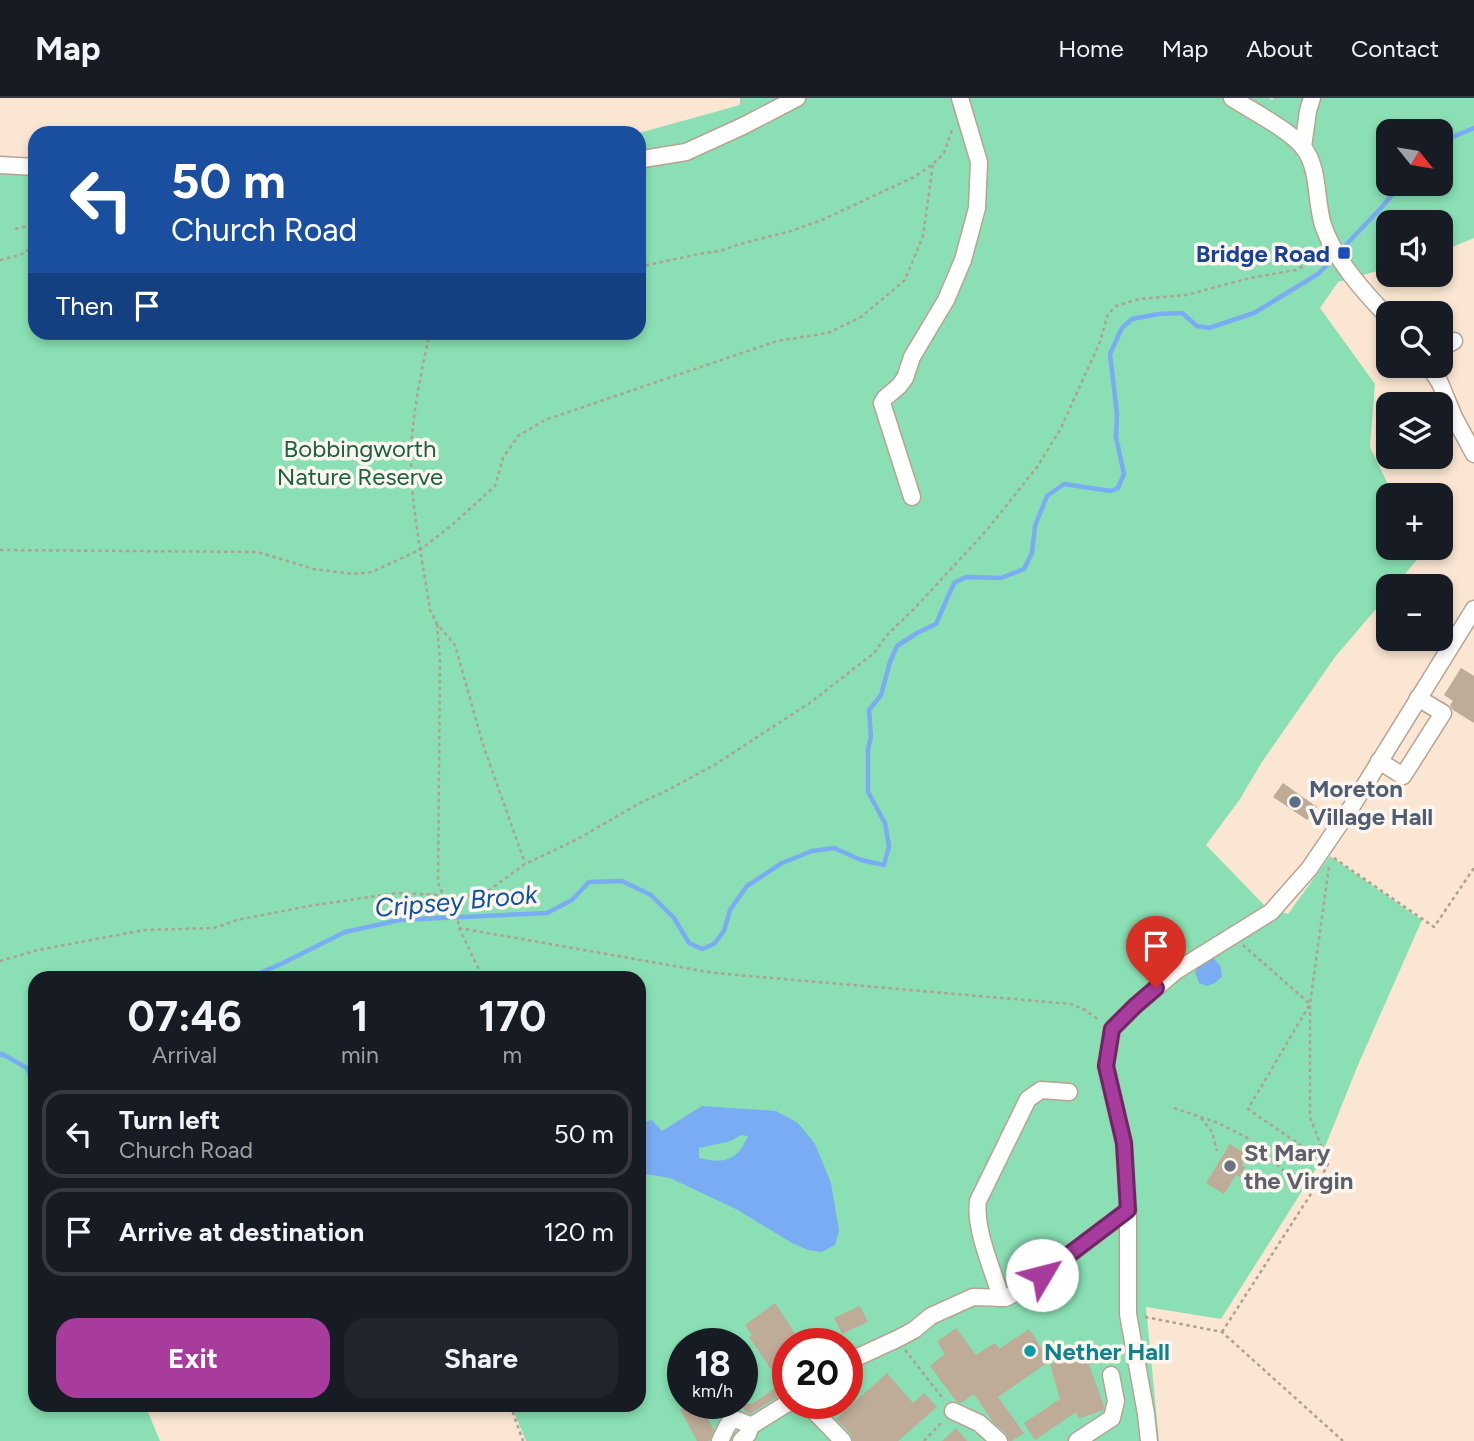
<!DOCTYPE html>
<meta charset="utf-8">
<style>
body{margin:0;font-family:Figtree,sans-serif;background:#20242c;color:#f1f3f6;height:100vh;display:flex;flex-direction:column;font-size:26px;white-space:nowrap}
*{box-sizing:border-box;margin:0}
p{font-size:23px;color:#9ea1a6}
.icon{flex:none;width:38px;height:38px;fill:none;stroke:currentColor;stroke-width:2;stroke-linecap:round;stroke-linejoin:round}
.map{position:relative;flex:1;overflow:hidden}
.drawer{position:absolute;left:28px;top:873px;width:618px;height:441px;display:flex;flex-direction:column;background:#171b24;border-radius:21px;box-shadow:0 4px 10px #0003}
.drawer>*{flex:none}
.banner{position:absolute;left:28px;top:28px;width:618px;height:214px;border-radius:21px;box-shadow:0 4px 10px #0003;background:#1a4fa0;color:#fff;overflow:hidden}
.needle{width:46px;rotate:120deg}
.fabs{position:absolute;left:1376px;top:21px;display:grid;gap:14px}
.fabs a{display:grid;place-items:center;width:77px;height:77px;border-radius:14px;background:#171b24;box-shadow:0 4px 10px #0003;font-size:35px}
.speed{position:absolute;left:667px;top:1230px;display:flex;gap:14px;font-size:35px;font-weight:700;text-align:center}
.speed>*{display:grid;place-content:center;width:91px;height:91px;border-radius:50%;background:#171b24;box-shadow:0 4px 10px #0003;line-height:1}
.speed small{font-size:18px;font-weight:400}
.speed .limit{border:10px solid #d22;background:#fff;color:#111}
.pin{position:absolute;display:grid;place-items:center;width:60px;height:60px;color:#fff;margin:-72px -30px;border-radius:50% 50% 50% 0;rotate:-45deg;box-shadow:0 0 7px #0007}
.pin .icon{rotate:45deg}
.me{position:absolute;width:77px;margin:-38px;rotate:53deg;stroke-linejoin:round;filter:drop-shadow(0 0 5px #0008)}
.turn{display:flex;align-items:center;gap:24px;height:147px;padding:0 28px;font-size:32px}
.turn .icon{width:91px;height:91px;stroke-width:2.5}
.turn b{display:block;font-size:49px;line-height:60px}
.then{display:flex;align-items:center;height:66px;padding:0 28px;background:#0003;gap:14px;font-size:26px}
.eta{display:flex;justify-content:space-evenly;align-items:center;height:119px;text-align:center}
.eta b{font-size:42px;font-weight:700;line-height:49px}
.action{display:flex;gap:14px;margin-top:auto;padding:14px 28px}
.action a{flex:1;height:80px;border-radius:21px;background:#a73c9d;color:#fff;font-size:28px;font-weight:700;line-height:80px;text-align:center}
.action a+a{background:#20242c;color:#f1f3f6}
ul{padding:0;list-style:none}
li{display:flex;align-items:center;gap:21px;height:88px;margin:0 14px 10px;padding:0 14px;border:4px solid #363941;border-radius:21px}
li div{flex:1}
li b{display:block;font-size:26px}
li em{font-style:normal}
header{display:flex;align-items:center;gap:42px;box-sizing:border-box;height:98px;padding:0 35px;background:#171b24;border-bottom:2px solid #363941}
header strong{font-size:33px}
nav{display:flex;gap:38px;margin-inline-start:auto;font-size:24px}
.map>svg:first-child{display:block}
.green{fill:#8ae0b4;fill-rule:evenodd}
.water{fill:#79acf2;fill-rule:evenodd}
.lines{fill:none;stroke-linecap:round;stroke-linejoin:round}
.stream{stroke:#79acf2;stroke-width:4.5}
.building{fill:#beab98}
.minor-casing{stroke:#b6a491;stroke-width:19}
.path{stroke:#afa090;stroke-width:2.5;stroke-dasharray:3.5 3.5;stroke-linecap:butt}
.minor{stroke:#fff;stroke-width:16}
.route-casing{stroke:#6d2766;stroke-width:18}
.route{stroke:#a73c9d;stroke-width:12}
.transit-dot{fill:#1a4fb4;stroke:#fef6ee;stroke-width:2.5}
.service-dot{fill:#5c6f8a;stroke:#fef6ee;stroke-width:2.5}
.worship-dot{fill:#6b7280;stroke:#fef6ee;stroke-width:2.5}
.culture-dot{fill:#0f9aa8;stroke:#fef6ee;stroke-width:2.5}
.labels{text-anchor:middle;dominant-baseline:central;stroke-width:7;stroke-linejoin:round;paint-order:stroke}
.transit-label{font-size:24px;font-weight:bold;fill:#164399;stroke:#fef6ee;text-anchor:end}
.park-label{font-size:24px;fill:#196243;stroke:#fef6ee}
.service-label{font-size:24px;font-weight:bold;fill:#4e5e75;stroke:#fef6ee;text-anchor:start}
.worship-label{font-size:24px;font-weight:bold;fill:#5b616d;stroke:#fef6ee;text-anchor:start}
.culture-label{font-size:24px;font-weight:bold;fill:#0d838f;stroke:#fef6ee;text-anchor:start}
.water-label{font-size:26px;font-style:italic;fill:#0d52a4;stroke:#fef6ee}
</style>
<header>
<strong>Map</strong>
<nav><a>Home</a><a>Map</a><a>About</a><a>Contact</a></nav>
</header>
<div class="map">
<svg width="1474" height="1343" viewBox="0 0 1474 1343">
<rect width="100%" height="100%" fill="#fae6d2"/>
<path class="green" d="M740,0H1269L1272,2L1274,0H1474V140L1440,154V124H1388V170L1338,184L1320,210L1375,286L1370,349L1393,397H1388V450H1418L1421,457L1395,488H1388V497L1335,559L1262,664L1240,701L1206,747L1264,807L1288,816L1330,758L1422,822L1358,967L1316,1071L1221,1221L1146,1209L1159,1343H526L511,1307H639V880H35V1307H145L160,1343H0V64L35,68V234H639V35L740,7ZM1388,33H1440V86H1388ZM682,1246H742V1306H682ZM788,1246H847V1306H788Z"/>
<g class="water">
<path d="M1213,859L1221,869L1222,879L1215,885L1207,888L1199,885L1195,874L1202,865Z"/>
<path d="M702,1008L776,1013L798,1025L815,1046L831,1085L839,1133L835,1147L822,1154L808,1152L792,1145L736,1111L670,1080L639,1075V1025L652,1022L662,1033ZM741,1037L748,1038C737,1063 725,1066 699,1060V1050L731,1043Z"/>
</g>
<g class="lines">
<g class="stream">
<path d="M1440,47L1450,40L1474,30"/>
<path d="M1341,152L1381,110L1401,86"/>
<path d="M248,880L283,865L345,834L400,822L547,815L572,802L589,784L622,783L651,797L674,820L689,845L702,851L714,846L724,833L730,812L747,788L782,765L812,753L834,750L861,762L884,767L889,748L885,725L868,694V651L871,639L869,612L881,597L890,564L897,548L917,535L936,526L954,485L966,479L1001,480L1024,471L1032,455L1035,428L1047,398L1064,386L1111,393L1118,390L1124,376L1116,339L1117,316L1110,256L1122,230L1132,221L1158,216L1182,215L1197,228L1209,230L1254,215L1318,176L1335,159"/>
<path d="M0,957L2,956L27,970L35,989"/>
</g>
</g>
<g class="building">
<path d="M1461,570L1474,578V625L1453,612L1450,607L1453,603L1444,597Z"/>
<path d="M1283,685L1317,709L1307,722L1273,699Z"/>
<path d="M1230,1046L1248,1057L1242,1067L1246,1069L1239,1079L1236,1077L1224,1096L1206,1085Z"/>
<path d="M775,1205L802,1246H788V1295L782,1296L750,1316L746,1314L741,1306H752L781,1286L749,1239L752,1237L745,1227Z"/>
<path d="M860,1208L868,1224L842,1236L834,1220Z"/>
<path d="M956,1230L976,1257L995,1245L999,1251L1029,1231L1050,1263L998,1299L1024,1335L1012,1343H1009L1006,1336L993,1324L974,1296L961,1305L956,1303L930,1268L945,1256L937,1244Z"/>
<path d="M1097,1252L1101,1263L1089,1267L1104,1308L1103,1312L1079,1321L1076,1314L1035,1342L1024,1325L1060,1301L1050,1266Z"/>
<path d="M887,1275L913,1305L924,1295L937,1309L898,1343H853L851,1336L836,1321Z"/>
<path d="M690,1306H722L704,1315L714,1332L709,1343H697L680,1311Z"/>
<path d="M956,1330L967,1343H942Z"/>
</g>
<g class="lines">
<defs>
<g id="minor">
<path d="M1232,0C1252,13 1288,31 1303,49C1320,71 1315,101 1323,127C1335,162 1363,193 1388,219"/>
<path d="M1303,49L1308,13L1312,0"/>
<path d="M639,60L643,61L686,54L743,28L797,0"/>
<path d="M0,67L35,69"/>
<path d="M1440,251L1454,243"/>
<path d="M1429,268L1440,285L1454,319L1474,356"/>
<path d="M912,399L882,305L885,300L899,288L905,280L912,259L946,202L963,162L977,110L979,64L960,0"/>
<path d="M1379,663L1403,678L1443,615L1418,600"/>
<path d="M1001,1200C993,1172 974,1131 978,1103L1028,1001L1041,992L1069,994"/>
<path d="M847,1264L897,1241L914,1232L931,1218L973,1199L1006,1200L1028,1188L1128,1112"/>
<path d="M807,1306L843,1343"/>
<path d="M953,1313L979,1325L999,1343"/>
<path d="M720,1343C730,1323 729,1316 751,1328"/>
<path d="M741,1343L748,1336L751,1328L788,1305"/>
<path d="M1077,1343L1112,1320L1116,1303L1111,1277"/>
<path d="M1149,1343L1146,1316L1128,1216V1112L1124,1045L1106,968L1112,931L1135,908L1176,873L1271,814L1309,771L1352,708L1474,511"/>
</g>
</defs>
<use href="#minor" class="minor-casing"/>
<g class="path">
<path d="M15,131L31,127L35,137"/>
<path d="M0,162L20,157L35,148"/>
<path d="M639,169L699,156L720,153L740,146L791,133L824,121L914,79L933,66L944,55L953,29"/>
<path d="M430,234C421,274 411,322 411,362C411,409 423,465 430,512L437,526L455,547L484,650L525,765"/>
<path d="M0,452L257,454L314,471L354,476L372,474L421,451L452,427L495,388L503,360L518,338L545,322L777,243L828,235L861,219L905,182L923,138L933,66"/>
<path d="M437,526L440,562L438,784L443,797"/>
<path d="M1334,760L1434,829L1474,770"/>
<path d="M455,802L459,830L483,880"/>
<path d="M459,830L714,875L1071,906L1085,912L1100,923"/>
<path d="M1243,847L1310,906L1248,1011L1328,1066"/>
<path d="M0,863L38,852L144,832L214,830L237,822L309,808L397,795L443,797L455,801L488,793L525,766L576,742L640,705L668,692L716,666L811,604L874,555L887,537L913,512L987,432L1037,369L1060,332L1100,244L1108,216L1116,208L1139,201L1186,197L1250,180L1296,172L1321,159"/>
<path d="M1174,1010L1218,1025L1246,1039L1296,1084L1316,1086"/>
<path d="M1201,1020L1212,1034L1217,1053"/>
<path d="M1145,1219L1222,1234L1343,1343"/>
<path d="M1222,1234L1318,1085L1328,1066L1310,1019V906L1329,768"/>
<path d="M905,1252L944,1302"/>
<path d="M512,1307V1312L523,1343"/>
<path d="M924,1343L943,1323"/>
</g>
<use href="#minor" class="minor"/>
</g>
<g class="lines">
<defs>
<path id="route" d="M1042,1177L1128,1112L1124,1045L1106,968L1112,931L1135,908L1156,890"/>
</defs>
<use href="#route" class="route-casing"/>
<use href="#route" class="route"/>
</g>
<rect class="transit-dot" x="1337" y="148" width="14" height="14" rx="3.5"/>
<circle class="service-dot" cx="1295" cy="704" r="7"/>
<circle class="worship-dot" cx="1230" cy="1068" r="7"/>
<circle class="culture-dot" cx="1030" cy="1253" r="7"/>
<g class="labels">
<g class="transit-label">
<text x="1330" y="155">Bridge Road</text>
</g>
<g class="park-label">
<text x="360" y="350">Bobbingworth<tspan x="360" dy="28">Nature Reserve</tspan></text>
</g>
<g class="service-label">
<text x="1309" y="690">Moreton<tspan x="1309" dy="28">Village Hall</tspan></text>
</g>
<g class="worship-label">
<text x="1244" y="1054">St Mary<tspan x="1244" dy="28">the Virgin</tspan></text>
</g>
<g class="culture-label">
<text x="1044" y="1253">Nether Hall</text>
</g>
<g class="water-label">
<text transform="translate(456 803) rotate(-5)">Cripsey Brook</text>
</g>
</g>
</svg>
<div class="fabs">
<a><svg class="needle" viewBox="-14 -14 28 28"><path d="M0-13l5 13h-10z" fill="#e53935"/><path d="M0 13l5-13h-10z" fill="#9ea1a6"/></svg></a>
<a><svg class="icon" aria-label="sound" viewBox="0 0 24 24"><path d="M4 9h4l5-4v14l-5-4H4zM17 9q2 3 0 6"/></svg></a>
<a><svg class="icon" aria-label="search" viewBox="0 0 24 24"><circle cx="10" cy="10" r="6"/><path d="M15 15l6 6"/></svg></a>
<a><svg class="icon" aria-label="layers" viewBox="0 0 24 24"><path d="M12 4l9 5-9 5-9-5zM3 14l9 5 9-5"/></svg></a>
<a>+</a>
<a>−</a>
</div>
<div class="speed"><div>18<small>km/h</small></div><div class="limit">20</div></div>
<div class="pin" style="left:1156px;top:890px;background:#d93025"><svg class="icon" aria-label="arrive" viewBox="0 0 24 24"><path d="M6 21V4h12l-3 4 3 4H6"/></svg></div>
<svg class="me" style="left:1042px;top:1177px" viewBox="-20 -20 40 40"><circle r="19" fill="#fff"/><path d="M0-13L10 11 0 6-10 11z" fill="#a73c9d"/></svg>
<div class="banner">
<div class="turn"><svg class="icon" aria-label="left" viewBox="0 0 24 24"><path d="M17 20v-9H6M10 6l-5 5 5 5"/></svg><div><b>50 m</b>Church Road</div></div>
<div class="then">Then<svg class="icon" aria-label="arrive" viewBox="0 0 24 24"><path d="M6 21V4h12l-3 4 3 4H6"/></svg></div>
</div>
<section class="drawer">
<div class="eta">
<div><b>07:46</b><p>Arrival</p></div>
<div><b>1</b><p>min</p></div>
<div><b>170</b><p>m</p></div>
</div>
<ul>
<li><svg class="icon" aria-label="left" viewBox="0 0 24 24"><path d="M17 20v-9H6M10 6l-5 5 5 5"/></svg><div><b>Turn left</b><p>Church Road</p></div><em>50 m</em></li>
<li><svg class="icon" aria-label="arrive" viewBox="0 0 24 24"><path d="M6 21V4h12l-3 4 3 4H6"/></svg><div><b>Arrive at destination</b></div><em>120 m</em></li>
</ul>
<div class="action"><a>Exit</a><a>Share</a></div>
</section>
</div>
